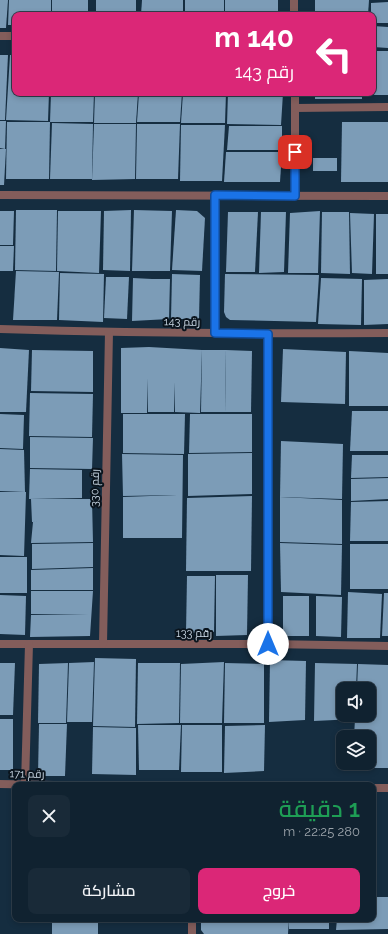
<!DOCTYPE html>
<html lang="ar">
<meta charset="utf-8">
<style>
body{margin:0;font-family:Raleway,Cairo,sans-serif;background:#192a38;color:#f1f3f6;direction:rtl;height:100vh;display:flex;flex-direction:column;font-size:15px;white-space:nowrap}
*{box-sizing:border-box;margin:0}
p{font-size:13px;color:#9ca4ab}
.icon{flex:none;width:22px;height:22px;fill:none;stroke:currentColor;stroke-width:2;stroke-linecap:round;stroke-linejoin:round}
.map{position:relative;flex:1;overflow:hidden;direction:ltr}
.side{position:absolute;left:12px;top:782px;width:364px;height:140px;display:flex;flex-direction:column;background:#102230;border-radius:8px;box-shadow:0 2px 6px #0003,0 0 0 1px #303f4c;direction:rtl}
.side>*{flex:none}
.guide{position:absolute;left:12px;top:12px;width:364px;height:84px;border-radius:8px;box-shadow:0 2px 6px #0003,0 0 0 1px #303f4c;direction:rtl;background:#db2777;color:#fff;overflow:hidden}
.tools{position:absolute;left:336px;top:682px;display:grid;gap:8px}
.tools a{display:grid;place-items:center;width:40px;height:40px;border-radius:8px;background:#102230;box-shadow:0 2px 6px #0003,0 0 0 1px #303f4c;font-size:20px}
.pin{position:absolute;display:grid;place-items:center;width:34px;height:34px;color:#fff;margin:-17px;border-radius:8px;box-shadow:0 2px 6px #0006}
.me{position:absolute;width:44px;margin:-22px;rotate:0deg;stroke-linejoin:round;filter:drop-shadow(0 0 3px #0008)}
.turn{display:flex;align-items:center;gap:14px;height:84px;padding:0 16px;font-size:18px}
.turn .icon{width:52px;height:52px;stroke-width:2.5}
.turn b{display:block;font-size:28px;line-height:34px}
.round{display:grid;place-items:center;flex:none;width:42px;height:42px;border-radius:8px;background:#192a38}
.summary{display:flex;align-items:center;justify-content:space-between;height:68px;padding:0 16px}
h1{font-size:24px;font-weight:600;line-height:30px;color:#1e9e55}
.cta{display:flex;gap:8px;margin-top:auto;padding:8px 16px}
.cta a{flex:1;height:46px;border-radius:8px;background:#db2777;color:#fff;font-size:16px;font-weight:600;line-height:46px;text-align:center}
.cta a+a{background:#192a38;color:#f1f3f6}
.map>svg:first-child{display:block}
.building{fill:#7c9cb7}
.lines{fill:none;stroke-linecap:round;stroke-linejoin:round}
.minor{stroke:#835d5b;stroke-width:8}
.route-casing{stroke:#114b97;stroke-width:10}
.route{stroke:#1a73e8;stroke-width:7}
.labels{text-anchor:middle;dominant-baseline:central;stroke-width:4;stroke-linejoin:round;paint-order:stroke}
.street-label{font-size:11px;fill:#cad8e5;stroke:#0a141d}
</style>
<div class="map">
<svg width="388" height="934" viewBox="0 0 388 934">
<rect width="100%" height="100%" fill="#152d40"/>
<g class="building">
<path d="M0,0H8L6,28H0Z"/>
<path d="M9,0H51V15H15V25H8Z"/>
<rect x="52" y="0" width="36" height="15"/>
<rect x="96" y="0" width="40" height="15"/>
<path d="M142,0H183V15H141Z"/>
<rect x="185" y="0" width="39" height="15"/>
<rect x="225" y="0" width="53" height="15"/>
<path d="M315,0H369L368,15H315Z"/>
<path d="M388,2V23H373V15H371V3Z"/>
<path d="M373,26L388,27V48L373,47Z"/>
<path d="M373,51H388V95H370V93H373Z"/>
<path d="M0,55H8L5,120H0Z"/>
<path d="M10,55H15V93H49L48,121L6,120Z"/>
<path d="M51,93H94L93,122H50Z"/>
<path d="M95,93H138L136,123H94Z"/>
<path d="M139,93H182L180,122H137Z"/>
<path d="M183,93H226L225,123H181Z"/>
<path d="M228,93H283L281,125L227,124Z"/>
<rect x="315" y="93" width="47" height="6"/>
<path d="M0,121H6L5,149L0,148Z"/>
<path d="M7,122H50L49,179H6Z"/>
<path d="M342,122H388V182H341Z"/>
<path d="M52,123L93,124L92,179H50Z"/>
<path d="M94,124H136L135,179L92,180Z"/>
<path d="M137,124H180L178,179H136Z"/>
<path d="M181,125H225L222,181H180Z"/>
<path d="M229,126H282V150H227Z"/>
<path d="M0,149H6L4,185H0Z"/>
<path d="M226,152H282L280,182H224Z"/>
<rect x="313" y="158" width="24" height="13"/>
<path d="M16,210H57L56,271L15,270Z"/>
<path d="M131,210L130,271L103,270L104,211Z"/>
<path d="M134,210L172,211L170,271H132Z"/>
<path d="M176,210L197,211L205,218L202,271L172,270Z"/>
<path d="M0,211H14L13,245H0Z"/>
<path d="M58,211H101L99,273L57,271Z"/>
<path d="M320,211L318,273H288L290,213Z"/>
<path d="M228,212H258L255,272H226Z"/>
<path d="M261,212H286L284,272L259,273Z"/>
<path d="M322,212H349L350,274L321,273Z"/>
<path d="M350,213L374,214L372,274L352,273Z"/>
<rect x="376" y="214" width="12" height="60"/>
<path d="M0,246H14L13,271H0Z"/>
<path d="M16,271L59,272L57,320H13Z"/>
<path d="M60,273L104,274L103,322L59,320Z"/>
<path d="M172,274L200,275L199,319H171Z"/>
<path d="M225,274L319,275L316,322L230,320L226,317L224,312Z"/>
<path d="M106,277H129L127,319L104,318Z"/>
<path d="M133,278L152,279V293V279H170L169,319L132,321Z"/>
<path d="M321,278L362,279L361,325L318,324Z"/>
<path d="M388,279V324L364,325V280Z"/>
<path d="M149,347L202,350L200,413L175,412V382L174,412H148V378L147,413H121V348Z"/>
<path d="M0,348L29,350L26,412H0Z"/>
<path d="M283,349L346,352L345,404L281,402Z"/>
<path d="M32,350L93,351V392L31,391Z"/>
<path d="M202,350H226L225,412H201Z"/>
<path d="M226,350L252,351L251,412H225Z"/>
<path d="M349,351L388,353V406H349Z"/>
<path d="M30,393L93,394L92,437L29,436Z"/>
<path d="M352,411H388V451H350Z"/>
<path d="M0,414L24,415L23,449L0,448Z"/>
<path d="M123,414H185L184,454L123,453Z"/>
<path d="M190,414H252V452L189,453Z"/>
<path d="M30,437L93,438L92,469L30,468Z"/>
<path d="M281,441L343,444L342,499L280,497Z"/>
<path d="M0,449L24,450L25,492L0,491Z"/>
<path d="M252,453V494L188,496V454Z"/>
<path d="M122,454L183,455L182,538H123V497L177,495L123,496Z"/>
<path d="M352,455H388V477L351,478Z"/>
<path d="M30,469L82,470V498L29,499Z"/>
<path d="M388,478V499L351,501V479Z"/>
<path d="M0,492H26L24,556L0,555Z"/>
<path d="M252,496L251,571H186L187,498Z"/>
<path d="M280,497L342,500V544L280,542Z"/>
<path d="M31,499H92L93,542L31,543L33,522L63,521L32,522Z"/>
<path d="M388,501V541H350L351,502Z"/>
<path d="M93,543V567L32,569V544Z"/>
<path d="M280,543L342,545L341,595L281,592Z"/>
<rect x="350" y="544" width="38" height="45"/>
<rect x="0" y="557" width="27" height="36"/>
<path d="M93,568V590H31V570Z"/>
<path d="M216,575H248L247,635L216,636Z"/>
<path d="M187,576H215L214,632L186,633Z"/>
<path d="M31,591H93L90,636L30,637L31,615L88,614H31Z"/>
<path d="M348,592L382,594L380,638H347Z"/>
<path d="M384,593H388V636H382Z"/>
<path d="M0,595L26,596L25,635L0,634Z"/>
<rect x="283" y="596" width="26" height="40"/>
<path d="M316,596L342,597L341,637L316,636Z"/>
<path d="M95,658L136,659L135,727L93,726Z"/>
<path d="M270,660L306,661L305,720L269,722Z"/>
<path d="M94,662L92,722H67L69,663Z"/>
<path d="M224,662L222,723H180L181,664Z"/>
<path d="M0,663H15L13,715H0Z"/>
<path d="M68,663L66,723H38L39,664Z"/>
<path d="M138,663H180L179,723L137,724Z"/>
<path d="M225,663L264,664V723H224Z"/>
<path d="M315,663L357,664L356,689H343V715H369V689H357L358,664L388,665V768H352V763H369V737H354L355,719L314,721Z"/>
<rect x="0" y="719" width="13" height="51"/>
<path d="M39,724H67L65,776H38Z"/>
<path d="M138,725H181L179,770H139Z"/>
<path d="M182,725H222V772H181Z"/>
<path d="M265,725L264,771L224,773L225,726Z"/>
<path d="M93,727L136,728V775L92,774Z"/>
<path d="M373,897H388V929L336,930L337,919H373Z"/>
<rect x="52" y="919" width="46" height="15"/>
<path d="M201,919H289L288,934H204L201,930Z"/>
<rect x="289" y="919" width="40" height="10"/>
</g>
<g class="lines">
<g class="minor">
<path d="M294,15V0"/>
<path d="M0,36H15"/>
<path d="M295,93V196"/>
<path d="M295,108L388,107"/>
<path d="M0,195L388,196"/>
<path d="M0,329C129,333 259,334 388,333"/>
<path d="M215,333V195"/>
<path d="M0,644H268L388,646"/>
<path d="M103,644L109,332"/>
<path d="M268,644V334"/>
<path d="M0,784L54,785"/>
<path d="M25,784L29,644"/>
<path d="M373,788H388"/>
<path d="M192,934V919"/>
</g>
</g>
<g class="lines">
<defs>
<path id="route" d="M268,644V334L215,333V195L295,196V152"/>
</defs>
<use href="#route" class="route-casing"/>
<use href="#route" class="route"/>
</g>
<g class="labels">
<g class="street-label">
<text transform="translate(182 322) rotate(1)">رقم 143</text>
<text transform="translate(95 488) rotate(-89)">رقم 330</text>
<text x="194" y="633">رقم 133</text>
<text transform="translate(27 774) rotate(1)">رقم 171</text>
</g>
</g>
</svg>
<div class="tools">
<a><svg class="icon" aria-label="sound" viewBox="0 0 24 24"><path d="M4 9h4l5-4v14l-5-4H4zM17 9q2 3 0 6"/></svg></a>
<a><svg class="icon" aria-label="layers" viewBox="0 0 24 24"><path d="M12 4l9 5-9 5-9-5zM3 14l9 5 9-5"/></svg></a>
</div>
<div class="pin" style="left:295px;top:152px;background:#d93025"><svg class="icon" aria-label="arrive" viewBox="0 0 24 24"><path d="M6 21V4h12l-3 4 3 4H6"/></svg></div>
<svg class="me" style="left:268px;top:644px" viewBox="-20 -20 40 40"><circle r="19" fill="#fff"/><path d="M0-13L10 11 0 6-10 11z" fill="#1a73e8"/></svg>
<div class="guide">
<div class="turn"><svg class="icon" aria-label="left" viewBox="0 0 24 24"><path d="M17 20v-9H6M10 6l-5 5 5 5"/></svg><div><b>140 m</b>رقم 143</div></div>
</div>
<section class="side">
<div class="summary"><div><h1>1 دقيقة</h1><p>280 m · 22:25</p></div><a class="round"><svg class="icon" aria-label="close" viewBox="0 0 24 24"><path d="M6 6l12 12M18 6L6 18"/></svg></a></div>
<div class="cta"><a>خروج</a><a>مشاركة</a></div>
</section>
</div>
